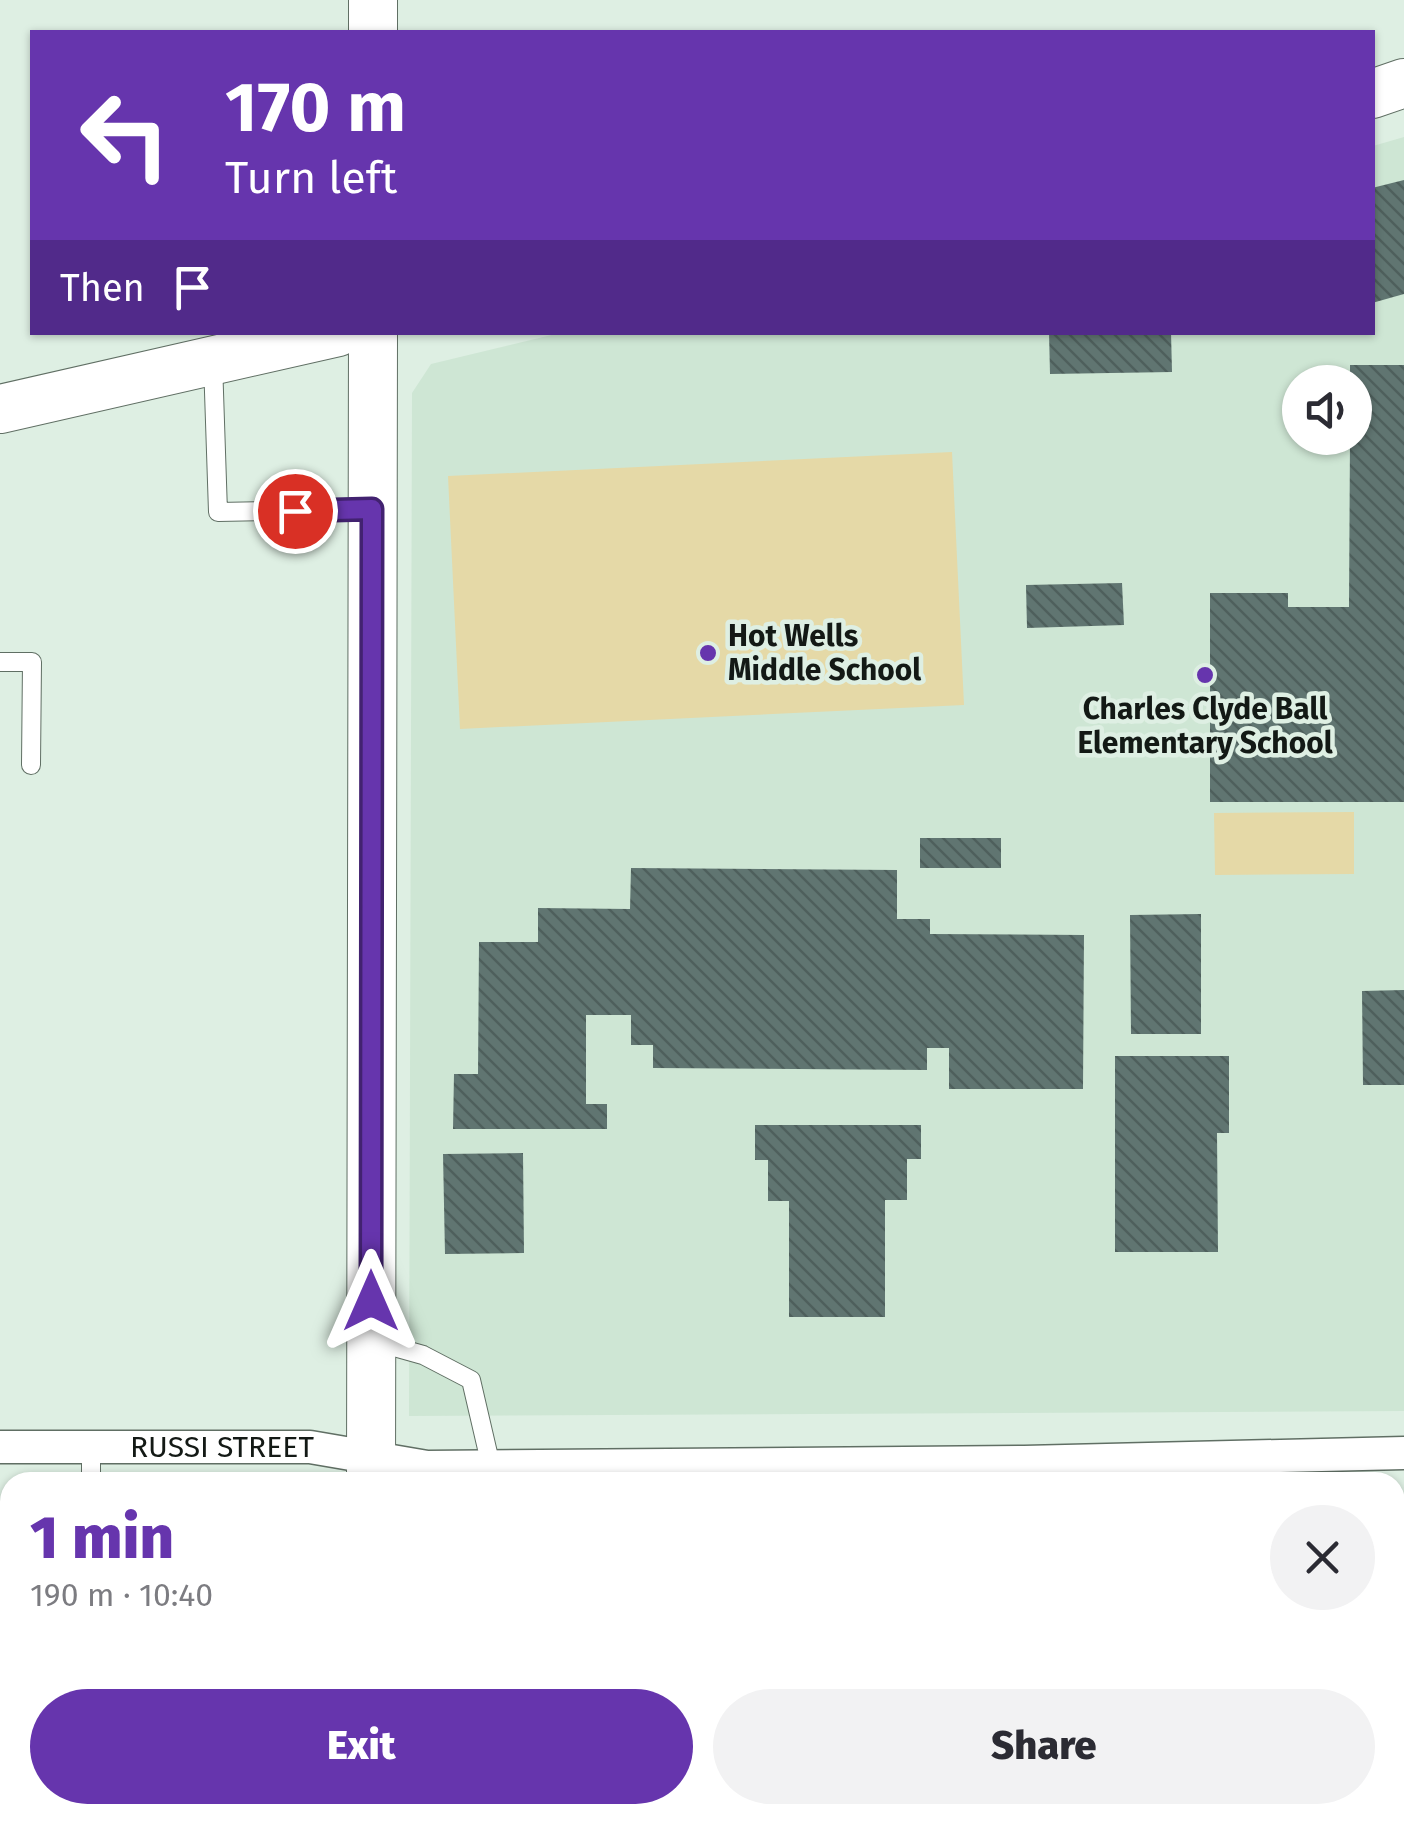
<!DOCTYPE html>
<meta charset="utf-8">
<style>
body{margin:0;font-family:"Fira Sans",sans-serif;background:#f2f2f3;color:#2b2b33;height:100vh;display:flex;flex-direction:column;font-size:38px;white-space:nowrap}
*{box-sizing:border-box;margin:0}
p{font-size:32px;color:#7c7c81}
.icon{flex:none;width:55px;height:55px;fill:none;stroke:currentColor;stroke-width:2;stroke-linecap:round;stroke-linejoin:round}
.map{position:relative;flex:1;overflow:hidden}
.panel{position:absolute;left:0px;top:1472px;width:1405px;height:352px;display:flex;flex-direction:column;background:#fff;border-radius:30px 30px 0 0;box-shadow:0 2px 8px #0004}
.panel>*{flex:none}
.banner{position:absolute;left:30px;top:30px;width:1345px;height:305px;border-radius:0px;box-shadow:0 2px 8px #0004;background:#6635ad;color:#fff;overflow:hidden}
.controls{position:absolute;left:1282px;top:365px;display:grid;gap:20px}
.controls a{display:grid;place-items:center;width:90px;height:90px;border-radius:50%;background:#fff;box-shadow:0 2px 8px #0004;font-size:50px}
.pin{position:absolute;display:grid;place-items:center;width:85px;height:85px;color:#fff;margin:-42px;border:5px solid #fff;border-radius:50%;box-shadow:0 2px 10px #0007}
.me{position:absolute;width:110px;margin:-55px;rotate:0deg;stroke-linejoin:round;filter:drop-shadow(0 0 8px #0008)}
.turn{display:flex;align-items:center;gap:35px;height:210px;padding:0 30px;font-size:45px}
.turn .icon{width:130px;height:130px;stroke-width:2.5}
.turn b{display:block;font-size:70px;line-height:85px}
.then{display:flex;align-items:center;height:95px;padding:0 30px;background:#0003;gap:20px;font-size:38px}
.round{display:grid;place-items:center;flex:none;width:105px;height:105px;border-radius:52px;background:#f2f2f3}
.headline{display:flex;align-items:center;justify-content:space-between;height:170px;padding:0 30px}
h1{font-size:60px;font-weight:800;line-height:75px;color:#6635ad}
.button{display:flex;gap:20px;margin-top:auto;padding:20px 30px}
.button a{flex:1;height:115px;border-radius:60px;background:#6635ad;color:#fff;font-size:40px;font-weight:800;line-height:115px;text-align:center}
.button a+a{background:#f2f2f3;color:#2b2b33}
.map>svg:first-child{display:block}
.built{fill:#cee6d4;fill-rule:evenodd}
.green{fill:#e5d9a7}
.building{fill:url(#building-back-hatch)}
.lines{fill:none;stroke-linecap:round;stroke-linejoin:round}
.lane-casing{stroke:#606f64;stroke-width:20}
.street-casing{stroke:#606f64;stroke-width:35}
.secondary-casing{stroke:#606f64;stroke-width:50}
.lane{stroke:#fff;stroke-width:18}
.street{stroke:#fff;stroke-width:32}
.secondary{stroke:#fff;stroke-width:48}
.route-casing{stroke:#422270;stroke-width:25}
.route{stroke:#6635ad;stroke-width:18}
.poi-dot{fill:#6635ad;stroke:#deefe3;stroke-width:4}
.labels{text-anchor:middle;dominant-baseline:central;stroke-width:9;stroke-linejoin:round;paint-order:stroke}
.poi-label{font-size:30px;font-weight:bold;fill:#131915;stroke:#deefe3;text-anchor:start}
.street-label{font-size:30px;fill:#131915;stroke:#deefe3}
</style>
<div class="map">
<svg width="1404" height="1824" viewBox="0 0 1404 1824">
<defs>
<pattern id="building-back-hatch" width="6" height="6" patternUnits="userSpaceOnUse" patternTransform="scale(2.5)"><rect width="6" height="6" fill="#607571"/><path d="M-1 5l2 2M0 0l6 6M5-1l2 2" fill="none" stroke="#4e5f5c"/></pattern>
</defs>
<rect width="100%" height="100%" fill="#deefe3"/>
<path class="built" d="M1404,137V1411L409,1416L412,393L431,364L564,332H1372L1373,146ZM1300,382H1355V438H1300Z"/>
<g class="green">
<path d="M952,452L964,705L460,729L448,476Z"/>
<path d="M1354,812V874L1215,875L1214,813Z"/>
</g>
<g class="building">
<path d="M1404,180V294L1372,303V188Z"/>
<path d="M1049,332H1171L1172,372L1050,374Z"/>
<path d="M1350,365H1404V802H1210V593H1288V607H1349L1350,438H1355V382H1350Z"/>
<path d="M1122,583L1124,625L1027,628L1026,585Z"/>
<rect x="920" y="838" width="81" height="30"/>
<path d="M631,868L897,870V919H930V934L1084,935L1083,1089H949V1048H927V1070L653,1068V1045H631V1015H586V1104H607V1129H453L454,1074H478L479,942H538V908L630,909Z"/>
<path d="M1201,914V1034H1131L1130,915Z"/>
<path d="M1404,990V1085H1363L1362,991Z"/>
<path d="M1115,1056H1229V1133H1217L1218,1252H1115Z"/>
<path d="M755,1125H921V1159H907V1200H885V1317H789V1201H768V1160H755Z"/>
<path d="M523,1153L524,1253L445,1254L443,1154Z"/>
</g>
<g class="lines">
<defs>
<g id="lane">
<path d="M213,362L218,512L372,509"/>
<path d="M0,662H32L31,765"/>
<path d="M373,1341L423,1355L471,1380L491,1466"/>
<path d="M91,1447V1482"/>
<path d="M93,1815V1824"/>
</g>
<g id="street">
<path id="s1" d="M0,1447H310L427,1467L1024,1462L1404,1453"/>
<path d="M967,1815V1824"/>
</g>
<g id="secondary">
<path d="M373,0V32"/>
<path d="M1372,94L1404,83"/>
<path d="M0,409L338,332"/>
<path d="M371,1482L373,332"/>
<path d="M373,1815V1824"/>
</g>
</defs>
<use href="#lane" class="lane-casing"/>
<use href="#street" class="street-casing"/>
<use href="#secondary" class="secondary-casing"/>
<use href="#lane" class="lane"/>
<use href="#street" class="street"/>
<use href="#secondary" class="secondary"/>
</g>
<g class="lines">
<defs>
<path id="route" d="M295,511L372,509L371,1301"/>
</defs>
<use href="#route" class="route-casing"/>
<use href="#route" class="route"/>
</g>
<g class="poi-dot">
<circle cx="708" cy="653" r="10"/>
<circle cx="1205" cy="675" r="10"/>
</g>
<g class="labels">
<g class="poi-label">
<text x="728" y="636">Hot Wells<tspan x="728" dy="34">Middle School</tspan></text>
<text x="1205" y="709" text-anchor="middle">Charles Clyde Ball<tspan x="1205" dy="34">Elementary School</tspan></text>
</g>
<g class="street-label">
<text stroke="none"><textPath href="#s1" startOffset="222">RUSSI STREET</textPath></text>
</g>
</g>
</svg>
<div class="controls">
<a><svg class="icon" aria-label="sound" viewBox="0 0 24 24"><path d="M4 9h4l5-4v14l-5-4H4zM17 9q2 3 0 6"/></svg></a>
</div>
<div class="pin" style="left:295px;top:511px;background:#d93025"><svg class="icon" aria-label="arrive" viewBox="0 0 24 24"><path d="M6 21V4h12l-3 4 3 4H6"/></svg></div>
<svg class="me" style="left:371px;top:1301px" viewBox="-20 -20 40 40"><path d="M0-17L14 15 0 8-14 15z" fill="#6635ad" stroke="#fff" stroke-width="4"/></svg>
<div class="banner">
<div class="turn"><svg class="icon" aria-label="left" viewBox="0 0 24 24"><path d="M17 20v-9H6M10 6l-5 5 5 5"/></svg><div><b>170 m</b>Turn left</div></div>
<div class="then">Then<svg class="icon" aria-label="arrive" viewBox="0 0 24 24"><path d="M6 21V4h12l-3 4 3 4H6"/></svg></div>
</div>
<section class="panel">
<div class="headline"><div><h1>1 min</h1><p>190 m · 10:40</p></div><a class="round"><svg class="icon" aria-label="close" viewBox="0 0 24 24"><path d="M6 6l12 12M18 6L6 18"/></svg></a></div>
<div class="button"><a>Exit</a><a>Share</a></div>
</section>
</div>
